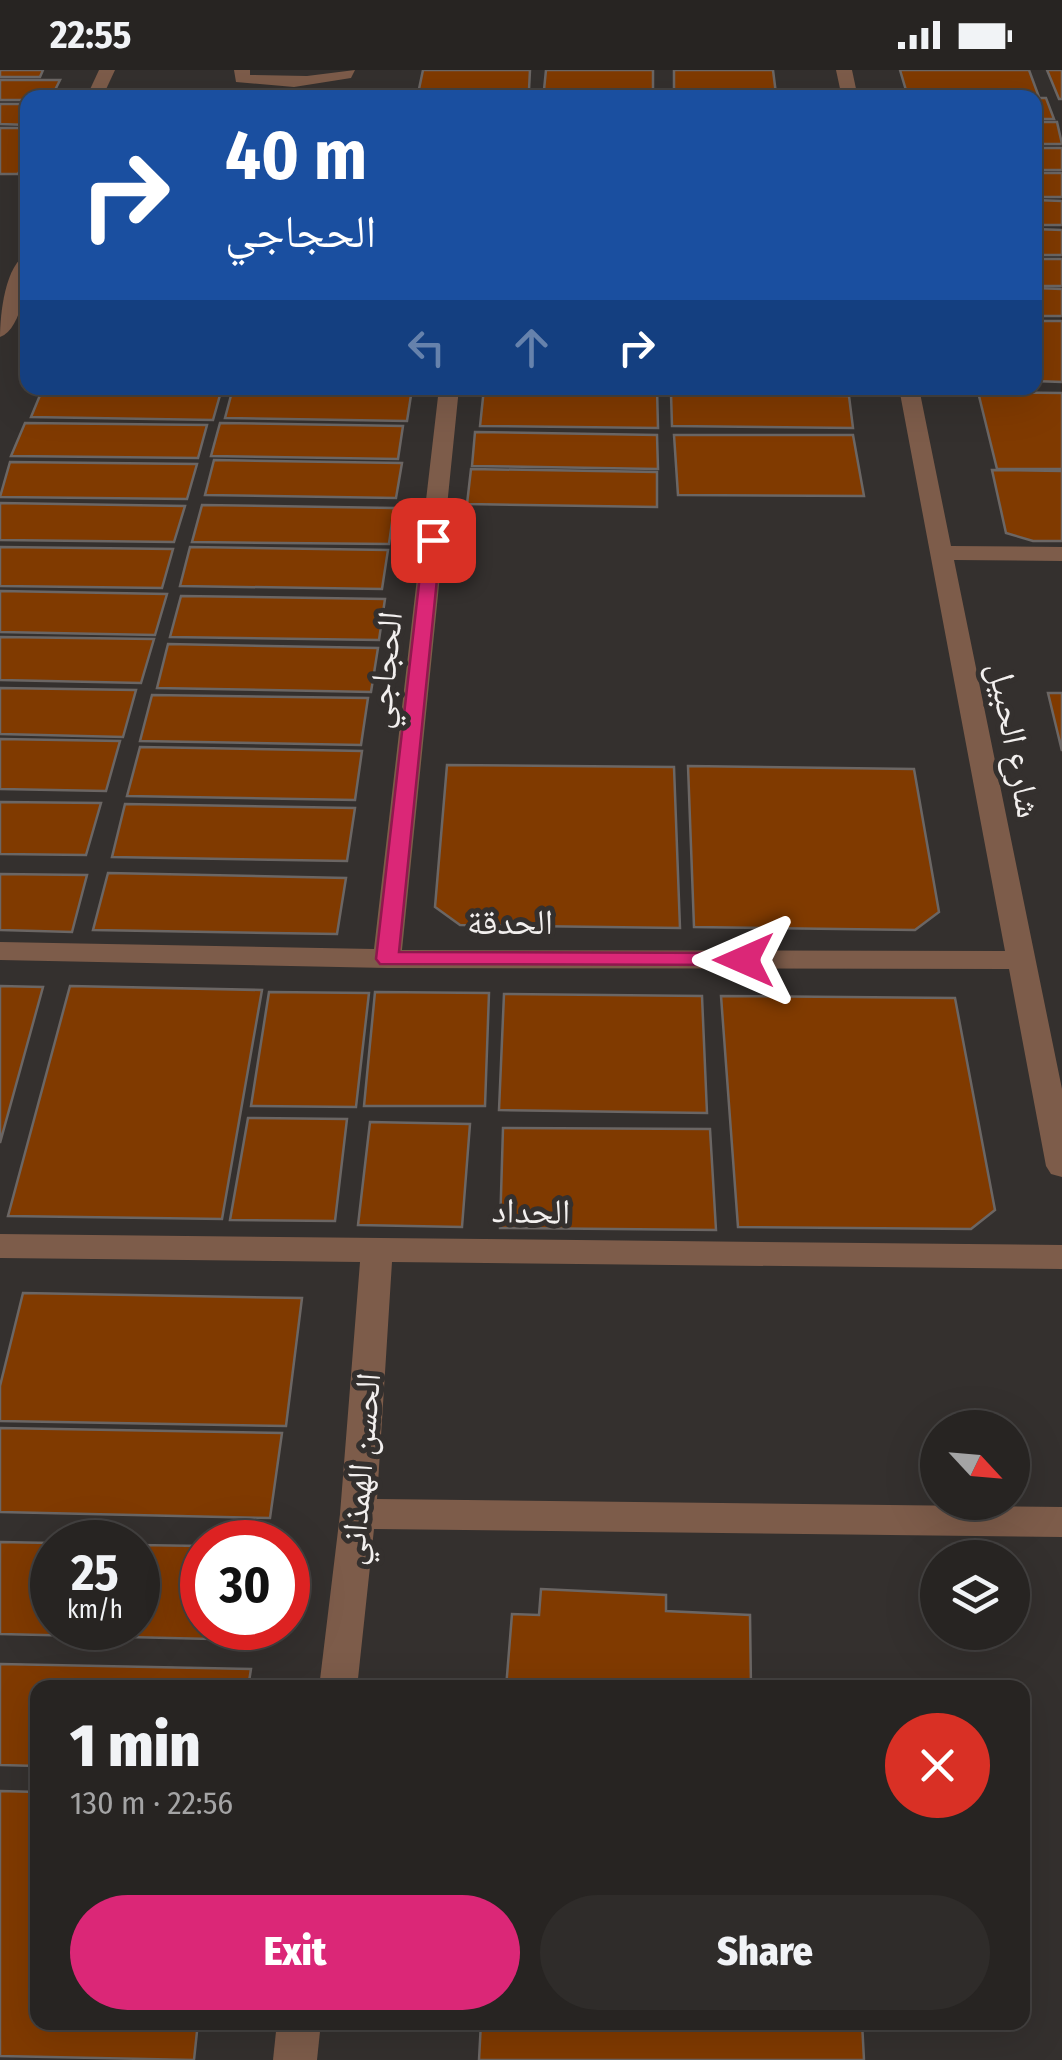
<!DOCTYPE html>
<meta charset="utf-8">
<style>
body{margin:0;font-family:"Fira Sans Condensed","Noto Naskh Arabic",sans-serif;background:#2f2c2a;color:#f1f3f6;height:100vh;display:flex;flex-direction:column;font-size:38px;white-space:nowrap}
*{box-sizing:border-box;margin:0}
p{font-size:32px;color:#a4a4a5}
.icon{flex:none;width:55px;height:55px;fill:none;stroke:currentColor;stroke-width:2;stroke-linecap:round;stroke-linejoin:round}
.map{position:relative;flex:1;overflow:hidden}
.details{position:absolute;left:30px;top:1610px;width:1000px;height:350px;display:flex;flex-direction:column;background:#272422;border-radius:20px;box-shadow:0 10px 40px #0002,0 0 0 2px #434140}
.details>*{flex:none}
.banner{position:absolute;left:20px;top:20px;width:1022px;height:305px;border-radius:20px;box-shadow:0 10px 40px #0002,0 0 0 2px #434140;background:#1a4fa0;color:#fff;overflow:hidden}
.needle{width:65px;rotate:116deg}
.controls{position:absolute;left:920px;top:1340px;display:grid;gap:20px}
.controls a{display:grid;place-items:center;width:110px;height:110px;border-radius:50%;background:#272422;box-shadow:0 10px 40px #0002,0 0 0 2px #434140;font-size:50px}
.speed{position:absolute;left:30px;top:1450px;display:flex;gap:20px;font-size:50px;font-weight:700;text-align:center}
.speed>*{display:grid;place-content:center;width:130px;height:130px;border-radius:50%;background:#272422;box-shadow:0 10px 40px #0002,0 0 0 2px #434140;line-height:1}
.speed small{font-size:25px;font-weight:400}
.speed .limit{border:15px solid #d22;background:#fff;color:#111}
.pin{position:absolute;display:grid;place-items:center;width:85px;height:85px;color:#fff;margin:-42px;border-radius:20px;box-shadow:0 5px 15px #0006}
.me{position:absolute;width:110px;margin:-55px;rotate:270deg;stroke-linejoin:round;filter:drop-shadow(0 0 8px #0008)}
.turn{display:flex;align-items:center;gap:35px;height:210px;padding:0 40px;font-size:45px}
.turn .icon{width:130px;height:130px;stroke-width:2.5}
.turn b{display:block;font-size:70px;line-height:85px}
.lanes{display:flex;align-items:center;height:95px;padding:0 40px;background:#0003;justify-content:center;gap:50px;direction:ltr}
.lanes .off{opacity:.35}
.round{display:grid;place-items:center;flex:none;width:105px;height:105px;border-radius:52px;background:#2f2c2a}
.summary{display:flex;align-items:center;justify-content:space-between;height:170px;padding:0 40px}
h1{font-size:60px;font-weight:800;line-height:75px}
.action{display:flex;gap:20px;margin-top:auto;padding:20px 40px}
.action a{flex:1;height:115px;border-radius:60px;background:#db2777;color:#fff;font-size:40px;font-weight:800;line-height:115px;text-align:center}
.action a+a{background:#2f2c2a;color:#f1f3f6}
.status{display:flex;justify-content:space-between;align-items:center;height:70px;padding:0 50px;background:#272422;direction:ltr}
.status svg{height:28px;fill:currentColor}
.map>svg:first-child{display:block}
.building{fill:#803a00;stroke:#6b6664;stroke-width:2.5}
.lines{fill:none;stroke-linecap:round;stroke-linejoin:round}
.minor{fill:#7d5c4a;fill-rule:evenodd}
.route{fill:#db2777;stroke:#8e194d;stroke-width:2.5}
.labels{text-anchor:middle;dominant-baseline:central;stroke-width:10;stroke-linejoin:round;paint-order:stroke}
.street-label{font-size:35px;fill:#f2efee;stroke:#34302e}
</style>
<div class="status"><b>22:55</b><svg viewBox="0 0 49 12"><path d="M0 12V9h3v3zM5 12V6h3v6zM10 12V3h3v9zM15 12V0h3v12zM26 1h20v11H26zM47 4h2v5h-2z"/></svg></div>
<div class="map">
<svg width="1062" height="1990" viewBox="0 0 1062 1990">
<rect width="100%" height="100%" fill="#34302e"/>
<g class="building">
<path d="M0,0H43L40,7H0Z"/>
<path d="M423,0H530L529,20L419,19Z"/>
<path d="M546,0H653V21L544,20Z"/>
<path d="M674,0H773L776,24L674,23Z"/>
<path d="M900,0H1029L1039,27H908Z"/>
<path d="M1047,0H1062V29H1059Z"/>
<path d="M0,10H60L51,28L28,30H0Z"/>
<path d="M419,22H466L465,28H418Z"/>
<path d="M1035,28H1046L1054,49H1035Z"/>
<path d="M0,34H28V55L0,54Z"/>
<path d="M1035,52H1057L1062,74H1035Z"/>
<path d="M0,58H28V84L18,104H0Z"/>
<rect x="1035" y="78" width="27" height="22"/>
<rect x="1035" y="103" width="27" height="24"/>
<path d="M1035,130L1062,131V155H1035Z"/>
<path d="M1035,159L1062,160V185H1035Z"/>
<rect x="1035" y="189" width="27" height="27"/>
<path d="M1035,218L1062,219V246H1035Z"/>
<path d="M1035,251H1062V312L1035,311Z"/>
<path d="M43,318H222L213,350L31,347Z"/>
<path d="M233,318H282L412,319L407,351L225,348Z"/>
<path d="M484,318H657L658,358L480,356Z"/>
<path d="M846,318L847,321L670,318Z"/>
<path d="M978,322L1062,323V399H997Z"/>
<path d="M671,324L849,326L853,358L672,356Z"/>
<path d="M25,353L207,355L198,388L11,386Z"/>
<path d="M220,353L403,356L398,389L211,386Z"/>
<path d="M475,362L657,365L658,399L472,396Z"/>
<path d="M674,365H853L864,426L678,425Z"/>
<path d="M214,390L402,393L396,428L205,425Z"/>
<path d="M10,392L197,394L187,429L0,427Z"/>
<path d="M471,399L657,402V437L467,434Z"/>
<path d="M992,400L1062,401V471H1033L1006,463Z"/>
<path d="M0,433L185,436L174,472L0,470Z"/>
<path d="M202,435L394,438L389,474L192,472Z"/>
<path d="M0,477L173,479L162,518L0,516Z"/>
<path d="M190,477L388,480L382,519L180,516Z"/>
<path d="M0,521L167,524L155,565L0,562Z"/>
<path d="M181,526L385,529L379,570L170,567Z"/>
<path d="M0,567L154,569L141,613L0,610Z"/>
<path d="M168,574L378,578L371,622L157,618Z"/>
<path d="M0,618L136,620L123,667L0,664Z"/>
<path d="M1048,623H1062V681Z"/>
<path d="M152,625L368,628L361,675L140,671Z"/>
<path d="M0,669L120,671L106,721L0,719Z"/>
<path d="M140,677L362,681L355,730L127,726Z"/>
<path d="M447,695L674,697L680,858L460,855L435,837Z"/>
<path d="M688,696L914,699L939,842L915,860L694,857Z"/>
<path d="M0,732L101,733L86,785L0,784Z"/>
<path d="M125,734L355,738L347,791L112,787Z"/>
<path d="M108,803L346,808L337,864L93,860Z"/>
<path d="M0,804L87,805L72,862L0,860Z"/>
<path d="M0,916L43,917L0,1073Z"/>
<path d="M70,916L262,920L222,1149L8,1146Z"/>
<path d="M269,922L369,923L356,1037L251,1036Z"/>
<path d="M375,922L489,923L485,1036H364Z"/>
<path d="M504,924L702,926L707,1043L499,1040Z"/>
<path d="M721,926L955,928L995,1140L971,1159L738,1157Z"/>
<path d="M248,1048L347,1049L335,1151L230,1150Z"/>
<path d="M370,1052L470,1054L462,1157L358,1155Z"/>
<path d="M503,1058L710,1059L716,1160L500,1158Z"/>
<path d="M23,1223L302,1228L286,1356L0,1351V1316Z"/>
<path d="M0,1358L282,1363L270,1448L0,1442Z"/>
<path d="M0,1472L52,1473V1558H138V1475L202,1476V1558H256L254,1570L0,1564Z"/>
<path d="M541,1519L666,1525V1541L750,1545L751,1618H506L512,1544L539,1545Z"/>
<path d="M0,1594L251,1599L248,1618H38V1696L0,1695Z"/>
<path d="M0,1721L38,1722V1952H198L194,1990L0,1986Z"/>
<path d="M481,1952H862L864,1990H479Z"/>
</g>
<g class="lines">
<g class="minor">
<path d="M99,0H115L102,28H86Z"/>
<path d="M234,0H250V5L307,6L355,0L351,8L294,17L236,12Z"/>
<path d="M836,0H852L858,28H842Z"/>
<path d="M28,184C28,205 23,259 0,267C0,245 5,193 28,184Z"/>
<path d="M439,318H459L402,880L1005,881L899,318H919L951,476L1062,477V491L954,490L1062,1019V1107L1051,1104L1046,1096L1009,899L387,898L0,890V872L374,879Z"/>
<path d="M0,1164L1062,1175V1199L392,1192L377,1429L1062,1437V1467L374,1459L357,1618H319L340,1444L360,1192L0,1188Z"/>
<path d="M277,1952H321L317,1990H273Z"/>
</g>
</g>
<path class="route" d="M433,465L441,470L399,882L744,883L751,885L755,890L751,895L380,894L376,889L424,470Z"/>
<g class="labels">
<g class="street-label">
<text transform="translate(384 600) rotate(-84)">الحجاجي</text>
<text transform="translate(1015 670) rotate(79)">شارع الحبيل</text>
<text x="510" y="852">الحدقة</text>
<text transform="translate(531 1141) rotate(1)">الحداد</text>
<text transform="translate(360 1399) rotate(-85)">الحسن الهمذاني</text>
</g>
</g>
</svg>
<div class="controls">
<a><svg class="needle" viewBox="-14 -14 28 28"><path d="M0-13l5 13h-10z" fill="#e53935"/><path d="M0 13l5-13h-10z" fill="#a4a4a5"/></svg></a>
<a><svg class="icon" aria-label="layers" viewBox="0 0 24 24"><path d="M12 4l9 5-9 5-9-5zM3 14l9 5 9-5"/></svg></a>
</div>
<div class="speed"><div>25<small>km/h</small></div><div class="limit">30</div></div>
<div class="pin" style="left:433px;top:470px;background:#d93025"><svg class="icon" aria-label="arrive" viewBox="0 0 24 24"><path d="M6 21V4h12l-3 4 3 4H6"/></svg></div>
<svg class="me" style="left:744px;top:890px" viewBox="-20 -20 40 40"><path d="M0-17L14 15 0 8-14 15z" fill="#db2777" stroke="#fff" stroke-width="4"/></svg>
<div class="banner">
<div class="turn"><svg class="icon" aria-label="right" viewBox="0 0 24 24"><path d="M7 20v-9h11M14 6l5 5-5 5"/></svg><div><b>40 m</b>الحجاجي</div></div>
<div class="lanes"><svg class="icon off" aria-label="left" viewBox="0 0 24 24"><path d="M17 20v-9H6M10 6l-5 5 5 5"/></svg><svg class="icon off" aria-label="ahead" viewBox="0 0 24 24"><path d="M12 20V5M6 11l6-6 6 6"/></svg><svg class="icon" aria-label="right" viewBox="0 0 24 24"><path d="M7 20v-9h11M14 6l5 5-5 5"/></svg></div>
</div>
<section class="details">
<div class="summary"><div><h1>1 min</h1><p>130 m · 22:56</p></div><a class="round" style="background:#d93025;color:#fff"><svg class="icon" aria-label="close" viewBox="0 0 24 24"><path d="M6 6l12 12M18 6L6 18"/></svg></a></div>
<div class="action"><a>Exit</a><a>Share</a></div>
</section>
</div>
